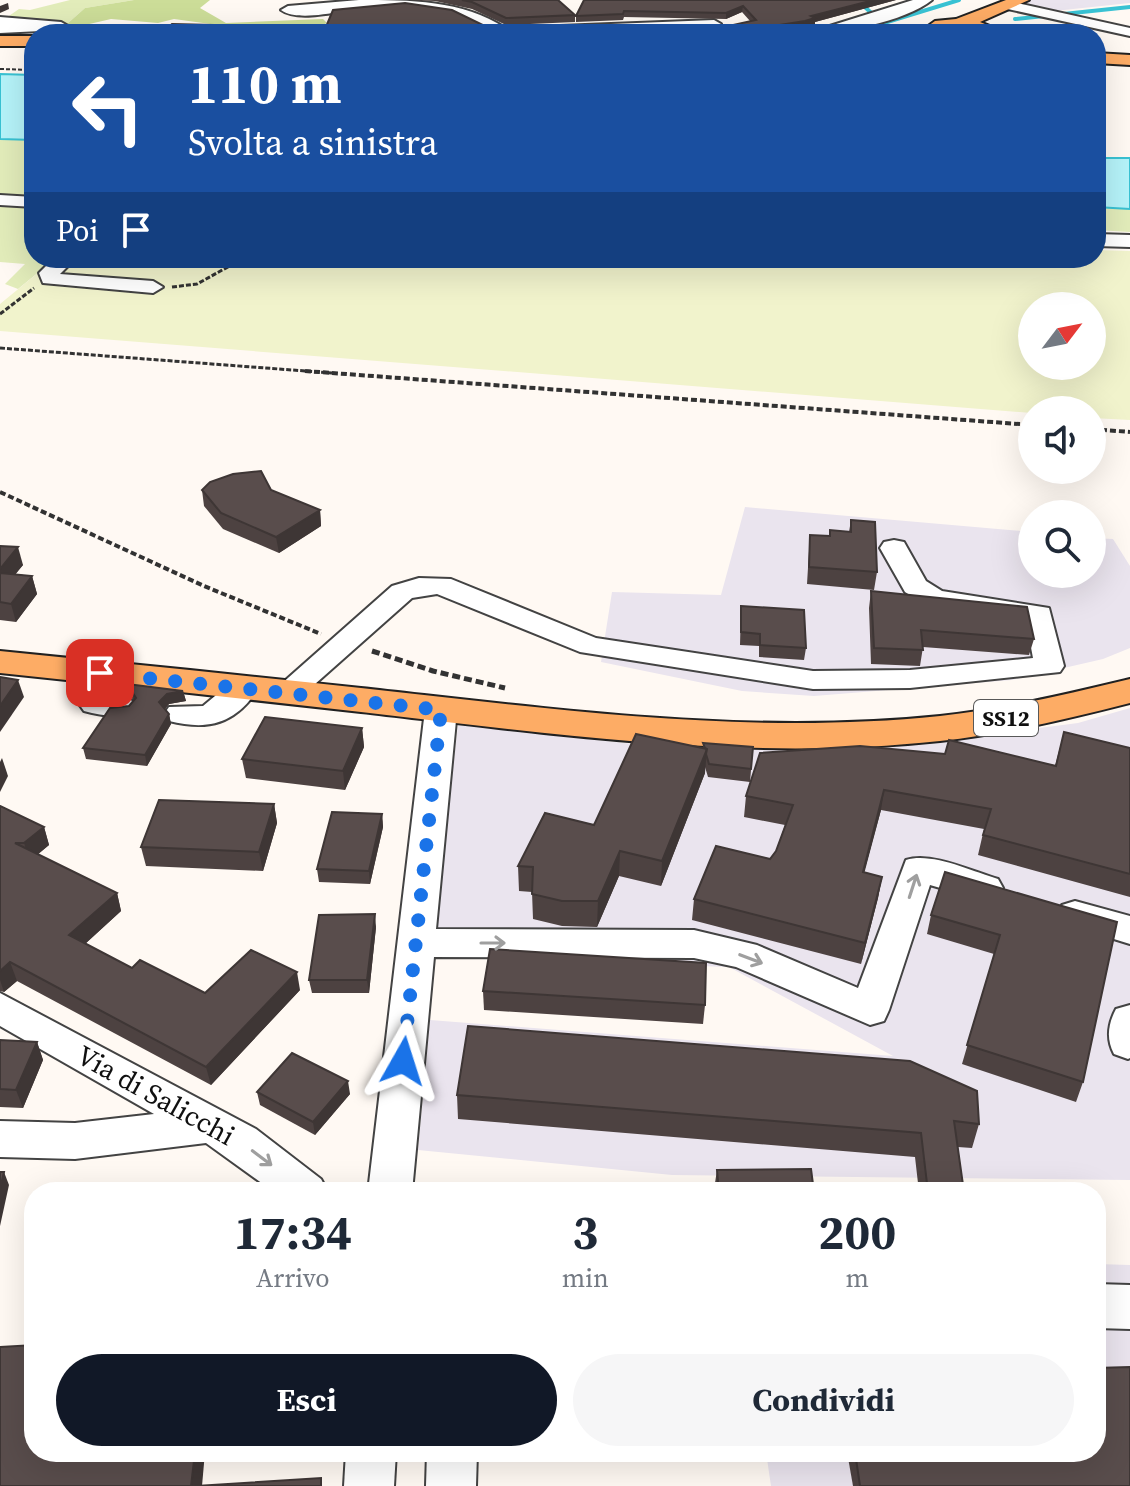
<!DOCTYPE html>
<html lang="it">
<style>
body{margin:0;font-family:"Source Serif 4",serif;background:#f6f6f7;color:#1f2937;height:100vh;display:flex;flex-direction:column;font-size:30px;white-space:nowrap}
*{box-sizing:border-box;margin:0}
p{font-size:26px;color:#747a83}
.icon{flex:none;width:44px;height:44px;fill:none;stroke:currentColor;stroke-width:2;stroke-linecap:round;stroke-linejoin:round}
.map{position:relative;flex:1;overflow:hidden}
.sheet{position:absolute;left:24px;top:1182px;width:1082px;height:280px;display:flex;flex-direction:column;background:#fff;border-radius:32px;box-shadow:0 8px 32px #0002}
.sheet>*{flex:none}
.hud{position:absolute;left:24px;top:24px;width:1082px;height:244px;border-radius:32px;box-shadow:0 8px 32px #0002;background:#1a4fa0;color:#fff;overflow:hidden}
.needle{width:52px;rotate:58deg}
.controls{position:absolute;left:1018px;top:292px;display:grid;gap:16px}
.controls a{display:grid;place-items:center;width:88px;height:88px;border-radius:50%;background:#fff;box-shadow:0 8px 32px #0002;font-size:40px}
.pin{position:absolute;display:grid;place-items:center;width:68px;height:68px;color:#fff;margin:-34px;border-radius:16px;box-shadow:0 4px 12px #0006}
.me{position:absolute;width:88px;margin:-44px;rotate:6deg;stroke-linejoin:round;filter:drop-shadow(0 0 6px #0008)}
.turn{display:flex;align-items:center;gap:28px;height:168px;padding:0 32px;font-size:36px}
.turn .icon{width:104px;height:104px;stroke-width:2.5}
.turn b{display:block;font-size:56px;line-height:68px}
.then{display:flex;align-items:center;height:76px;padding:0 32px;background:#0003;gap:16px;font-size:30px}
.eta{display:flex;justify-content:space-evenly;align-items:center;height:136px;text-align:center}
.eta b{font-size:48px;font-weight:700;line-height:56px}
.primary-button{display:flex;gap:16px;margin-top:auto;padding:16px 32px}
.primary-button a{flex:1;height:92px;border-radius:48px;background:#111827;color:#fff;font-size:32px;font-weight:700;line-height:92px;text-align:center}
.primary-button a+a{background:#f6f6f7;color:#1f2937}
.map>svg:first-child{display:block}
.industrial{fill:#eae4ee}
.green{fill:#e2ecba}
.forest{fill:#ccdd98}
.pitch{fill:#f1f3cc;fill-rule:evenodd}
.water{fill:#b5f3f9;stroke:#39c2d3;stroke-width:2}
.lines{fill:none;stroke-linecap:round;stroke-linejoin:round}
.stream{stroke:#39c2d3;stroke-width:4}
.minor-casing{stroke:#434343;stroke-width:4}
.major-casing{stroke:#212121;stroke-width:4}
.path-far3{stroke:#323232;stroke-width:2;stroke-dasharray:4 2;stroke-linecap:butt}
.path-far2{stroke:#323232;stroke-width:3;stroke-dasharray:5 2;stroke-linecap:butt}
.path-far1{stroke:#323232;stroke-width:4;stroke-dasharray:6 3;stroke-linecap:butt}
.path{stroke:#323232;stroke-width:5;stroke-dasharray:8 4;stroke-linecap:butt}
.minor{fill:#fff;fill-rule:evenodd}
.major{fill:#fdac65;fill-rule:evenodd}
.wall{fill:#4d4241}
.shaded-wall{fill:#3e3635}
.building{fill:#594d4c;stroke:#3e3635;stroke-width:2}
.oneway{stroke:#9f9f9f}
.route{stroke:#1a73e8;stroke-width:14;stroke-dasharray:0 25.2}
.labels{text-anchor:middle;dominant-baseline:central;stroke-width:8;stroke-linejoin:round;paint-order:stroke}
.shield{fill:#fff;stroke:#585858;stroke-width:2}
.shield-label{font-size:22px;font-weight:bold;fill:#101010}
.near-street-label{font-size:28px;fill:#101010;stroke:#fff}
</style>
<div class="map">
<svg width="1130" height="1486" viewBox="0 0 1130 1486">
<rect width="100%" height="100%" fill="#fff9f3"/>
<g class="industrial">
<path d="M1022,0H1130V3L1045,12L1014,3Z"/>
<path d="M745,507L1032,532V574H1092V538L1113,539L1130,566V648L1103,659L1012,680L814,696L742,691L601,662L612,592L721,595Z"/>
<path d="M1130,708V1180L672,1175L418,1150L430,1020L893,1056L729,967L431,957L458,725L634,744L866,750L1078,723Z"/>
<path d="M1096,1264L1130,1265V1486H771L766,1452H1096Z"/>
</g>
<g class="green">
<path d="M70,0H134L85,8L67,24L6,18L19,9L30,10Z"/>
<path d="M0,139L34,140V196L0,194Z"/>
<path d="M0,203L34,204V258H56L18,289L5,284L25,264L0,262Z"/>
<path d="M1096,207L1130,209V232L1096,230Z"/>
</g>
<path class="forest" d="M134,0H210L200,8L226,23L323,19L327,23L314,29L276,24L261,31L174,19L158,23L111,19L85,25L67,24L85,8Z"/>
<path class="pitch" d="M1096,250L1130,251V420L1092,418V410H1032V413L0,331V304L56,258H1096ZM1032,306H1092V366H1032Z"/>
<g class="water">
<path d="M0,74L34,75V140L0,139Z"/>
<path d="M1096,158H1130V209L1096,207Z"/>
</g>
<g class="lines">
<g class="stream">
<path d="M857,0L877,18"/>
<path d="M1015,19L1130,7"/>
<path d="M848,34L959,0"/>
</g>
<defs>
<g id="minor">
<path d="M359,0C409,0 463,0 505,28L714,20L721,24L714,28L495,34C462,9 415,3 374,6C351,8 300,24 281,10L288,6Z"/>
<path d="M913,0H932C905,22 838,34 804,34Z"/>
<path d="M1008,1L1130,28V36L1003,8V2Z"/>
<path d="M0,17L61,22L68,26L61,30L0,33Z"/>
<path d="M0,195L34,197V207L0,205Z"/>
<path d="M1096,234L1130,235V247L1096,246Z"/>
<path d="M54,258H76L60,274L153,281L163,287L153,293L43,283L39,273Z"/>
<path d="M894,540L904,542L926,581L942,591L1049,608L1064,666L1060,672L910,688L813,689L580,652L437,594L412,598L297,700H275L271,693L392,586L419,578L451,579L596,638L813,671L910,670L1033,658L1026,621L924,604L905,592L880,548L884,542Z"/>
<path d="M100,664L111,667L115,673L112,696L131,700L136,707L131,714C115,718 100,715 84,711L79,704L89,667Z"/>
<path d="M244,679L255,681L259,688C235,724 209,731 169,721L164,714L169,707L203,706L233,681Z"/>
<path d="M441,700L452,703L457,710L436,929L694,930L757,945L858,988L906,860C932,852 971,871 998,879L1003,888L998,897L985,901L930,885L889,1010L884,1021L870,1025L736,967L694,958L434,957L412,1192H368L425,710L430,703Z"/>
<path d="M1075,901L1130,916V944L1062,923L1057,914L1062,905Z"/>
<path d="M0,993L256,1129L321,1179L328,1192H274L206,1143L75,1159L0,1157V1121L75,1123L154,1114L0,1026Z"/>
<path d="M1130,1005V1058L1128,1059L1114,1054C1106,1039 1108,1024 1116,1009Z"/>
<path d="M1096,1284L1130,1285V1329L1096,1328Z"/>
<path d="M346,1452H396L394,1486H344Z"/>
<path d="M427,1452H477L476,1486H426Z"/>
</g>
<g id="major">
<path d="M1006,0H1029L980,22L1010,34L951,29L936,34H917L935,21L956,19Z"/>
<rect x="0" y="36" width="34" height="10"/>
<path d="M1096,53L1130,55V65L1096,63Z"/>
<path d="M0,651C120,663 241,675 361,688C553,709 747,736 940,716C1005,709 1067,694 1130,679V703C1067,719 1005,734 940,741C747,762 553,734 361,712C241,698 120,686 0,673Z"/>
</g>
</defs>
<use href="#minor" class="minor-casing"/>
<use href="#major" class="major-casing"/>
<path class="path-far3" d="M0,69L34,70"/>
<g class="path-far2">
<path d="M172,287L197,284L244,258"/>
<path d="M0,314L34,288"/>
<path d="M0,348L332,373"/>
</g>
<g class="path-far1">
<path d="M305,371L1032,425"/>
<path d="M1092,429L1130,432"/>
<path d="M0,492L204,586L321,634"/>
</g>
<path class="path" d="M372,651L433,671L505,688"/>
<use href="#minor" class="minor"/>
<use href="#major" class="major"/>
</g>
<g class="wall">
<path d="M409,0H558L575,15V22L506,25L472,9L435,1Z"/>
<path d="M584,0H896L815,22V24L804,27L764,34H673L672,32V26L715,29L750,21L742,12L726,19L624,17L623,20L576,22V16Z"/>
<path d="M202,490H271L320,510L321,526L279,553L223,529L204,506Z"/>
<path d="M851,520L877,572L874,590L807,584L810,535L829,536L830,530L849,532Z"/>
<path d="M0,546L23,565L15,574L32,576L37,594L16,622L0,620Z"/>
<path d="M871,591L1034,639L1029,655L923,647L920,666L871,664L869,608Z"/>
<path d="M741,606L806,648L804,660L759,657V646L740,645Z"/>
<path d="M127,684L183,691L186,701L169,704L165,709L169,714L171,724L147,766L86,759L83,748L134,701L129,694Z"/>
<path d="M362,728L364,747L345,790L246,778L242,759Z"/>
<path d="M1064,732L1130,748V897L978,855L984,829L881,810L864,872L882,877L878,898L861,964L692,920L694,899L770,859L776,851L785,825L744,817L746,796L1055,766Z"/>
<path d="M703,743L753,747L750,782L708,777L705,767V773L661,886L619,876L597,927L562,926L533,919L532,892L519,891L518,866L594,825L703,748Z"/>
<path d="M274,804L277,823L263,871L146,866L141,847Z"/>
<path d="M0,806L44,827L49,845L38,854L117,893L121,911L85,944L132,968L205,993L300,990L211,1085L17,981L4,992L0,991Z"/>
<path d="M382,814L383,827L370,884L319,882L317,869Z"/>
<path d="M931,915L1117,922L1083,1082L1076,1102L962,1064L994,954L927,934Z"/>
<path d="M376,927L369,993H312L309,980Z"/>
<path d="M483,991L705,1005L703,1024L484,1010Z"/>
<path d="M468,1026L979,1124L972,1148L958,1147L964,1192H919L915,1157L458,1119L457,1095Z"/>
<path d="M0,1040L37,1042L43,1060L23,1108L0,1107Z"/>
<path d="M257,1092L350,1094L315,1135L260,1105Z"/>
<path d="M717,1170L814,1192H716L715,1183Z"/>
<path d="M509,1452H710L709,1459L510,1462Z"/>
<path d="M847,1452H1096L1130,1486H853Z"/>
</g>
<g class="shaded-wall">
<path d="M874,0H896L815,22V24L804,27L764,34H754V29Z"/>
<path d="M8,3L9,9L0,13V6Z"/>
<path d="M743,6L742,12L726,19V13Z"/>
<path d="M320,510L321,526L279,553L276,537Z"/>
<path d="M18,547L23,565L2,591L0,583V569Z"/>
<path d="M32,576L37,594L16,622L11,604Z"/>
<path d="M18,680L24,697L0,732V706Z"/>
<path d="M183,691L186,701L169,704L162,712L159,702L167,694Z"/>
<path d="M169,714L171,724L147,766L145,755Z"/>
<path d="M362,728L364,747L345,790L343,771Z"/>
<path d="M707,749L705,773L661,886L662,861Z"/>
<path d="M2,758L8,776L0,792V762Z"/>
<path d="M884,790L881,810L859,893L863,872Z"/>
<path d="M274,804L277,823L263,871L259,852Z"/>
<path d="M382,814L383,827L370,884L369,871Z"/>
<path d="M44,827L49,845L30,861L24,843Z"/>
<path d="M620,851L619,876L597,927L598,901Z"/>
<path d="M882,877L878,898L861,964L865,943Z"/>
<path d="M117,893L121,911L74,954L69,935Z"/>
<path d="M375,914L376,927L369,993L367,980Z"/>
<path d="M10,962L17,981L4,992L0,980V971Z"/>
<path d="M297,972L300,990L211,1085L206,1067Z"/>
<path d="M37,1042L43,1060L23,1108L16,1090Z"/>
<path d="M348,1081L350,1094L315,1135L313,1122Z"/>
<path d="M4,1172L9,1185L0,1226V1189Z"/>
<path d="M195,1452H205L202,1486H191Z"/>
</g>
<g class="building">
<path d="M462,0H558L575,15L506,18L472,2Z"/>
<path d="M584,0H874L811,16L815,18L805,21L754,29L675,30L672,26L707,25L715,29L756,20L743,6L726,13L624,11L623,14L576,16Z"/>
<path d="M405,3L452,10L495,31L610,27L614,34H323L333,10Z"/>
<path d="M172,24L295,27L289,34H161Z"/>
<path d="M261,471L271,490L320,510L276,537L221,513L202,490L210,482L233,474Z"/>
<path d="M851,520L875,522L877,572L809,567L810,535L830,536V530L851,532Z"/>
<path d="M0,546L18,547L0,569Z"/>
<path d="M0,573L32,576L11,604L0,602Z"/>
<path d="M871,591L1027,607L1034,639L921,630L923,650L874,648Z"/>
<path d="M741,606L804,610L806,648L760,645V634L741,632Z"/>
<path d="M0,677L18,680L0,706Z"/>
<path d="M127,684L183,691L167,694L159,702L169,714L145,755L83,748L110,708L129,706L136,698Z"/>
<path d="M265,717L362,728L343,771L242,759Z"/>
<path d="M1064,732L1130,748V874L983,835L991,809L884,790L863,872L882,877L865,943L694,899L716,846L770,859L776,851L793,805L746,796L760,753L860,746L945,754L949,740L1056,766Z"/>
<path d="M636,734L707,749L662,861L620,851L598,901H562L532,894L533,867L518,866L545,813L594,825Z"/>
<path d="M703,743L753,747L751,769L709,764L706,754L707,749L705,748Z"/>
<path d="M159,800L274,804L259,852L141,847Z"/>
<path d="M0,806L44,827L24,843H15L117,893L69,935L132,968L140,960L205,993L251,950L297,972L206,1067L10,962L0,971Z"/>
<path d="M332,812L382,814L369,871L317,869Z"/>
<path d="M945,872L1117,922L1083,1082L967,1045L1000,935L931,915Z"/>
<path d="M375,914L367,980H309L319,915Z"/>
<path d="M490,949L706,963L705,1005L483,991Z"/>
<path d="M468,1026L910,1061L977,1091L979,1124L954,1121L964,1192H928L921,1133L457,1095Z"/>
<path d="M0,1040L37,1042L16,1090L0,1089Z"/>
<path d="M292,1053L348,1081L313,1122L257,1092Z"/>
<path d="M811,1169L814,1192H719L717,1170Z"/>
<path d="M0,1172H4L0,1189Z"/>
<path d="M274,1185L273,1192H200L201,1189Z"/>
<path d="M34,1345V1452H195L191,1486H0V1347Z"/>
<path d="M1130,1367V1486H860L855,1452H1096V1368Z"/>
<path d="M321,1478V1486H196Z"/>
</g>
<defs><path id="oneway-shaft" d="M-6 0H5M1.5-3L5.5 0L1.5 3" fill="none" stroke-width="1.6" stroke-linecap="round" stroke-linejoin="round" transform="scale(2)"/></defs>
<g class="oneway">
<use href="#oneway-shaft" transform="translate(913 886) rotate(-72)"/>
<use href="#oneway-shaft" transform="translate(493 943)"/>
<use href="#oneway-shaft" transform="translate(751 959) rotate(21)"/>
<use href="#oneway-shaft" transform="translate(262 1158) rotate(37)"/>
</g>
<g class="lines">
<path class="route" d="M100,673L441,710L403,1061"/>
</g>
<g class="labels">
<rect class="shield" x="974" y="700" width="64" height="36" rx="6"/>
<g class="shield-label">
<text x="1006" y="718">SS12</text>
</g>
<g class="near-street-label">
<text transform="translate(156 1095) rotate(29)">Via di Salicchi</text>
</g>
</g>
</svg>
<div class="controls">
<a><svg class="needle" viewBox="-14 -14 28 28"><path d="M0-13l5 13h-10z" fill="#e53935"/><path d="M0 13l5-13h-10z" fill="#747a83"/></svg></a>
<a><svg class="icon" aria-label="sound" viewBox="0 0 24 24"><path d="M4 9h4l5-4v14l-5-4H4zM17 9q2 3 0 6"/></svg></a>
<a><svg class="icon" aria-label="search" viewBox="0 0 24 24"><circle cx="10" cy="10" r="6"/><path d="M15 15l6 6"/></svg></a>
</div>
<div class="pin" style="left:100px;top:673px;background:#d93025"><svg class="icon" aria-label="arrive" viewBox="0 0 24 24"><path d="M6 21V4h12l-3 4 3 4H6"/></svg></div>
<svg class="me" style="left:403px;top:1061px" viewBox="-20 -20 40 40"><path d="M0-17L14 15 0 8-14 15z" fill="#1a73e8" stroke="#fff" stroke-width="4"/></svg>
<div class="hud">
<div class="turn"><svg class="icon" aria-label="left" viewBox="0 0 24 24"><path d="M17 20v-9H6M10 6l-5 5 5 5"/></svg><div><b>110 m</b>Svolta a sinistra</div></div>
<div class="then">Poi<svg class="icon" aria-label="arrive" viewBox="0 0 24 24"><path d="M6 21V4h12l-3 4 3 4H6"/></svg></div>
</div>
<section class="sheet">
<div class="eta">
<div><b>17:34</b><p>Arrivo</p></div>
<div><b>3</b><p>min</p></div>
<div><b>200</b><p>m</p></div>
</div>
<div class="primary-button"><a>Esci</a><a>Condividi</a></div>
</section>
</div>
